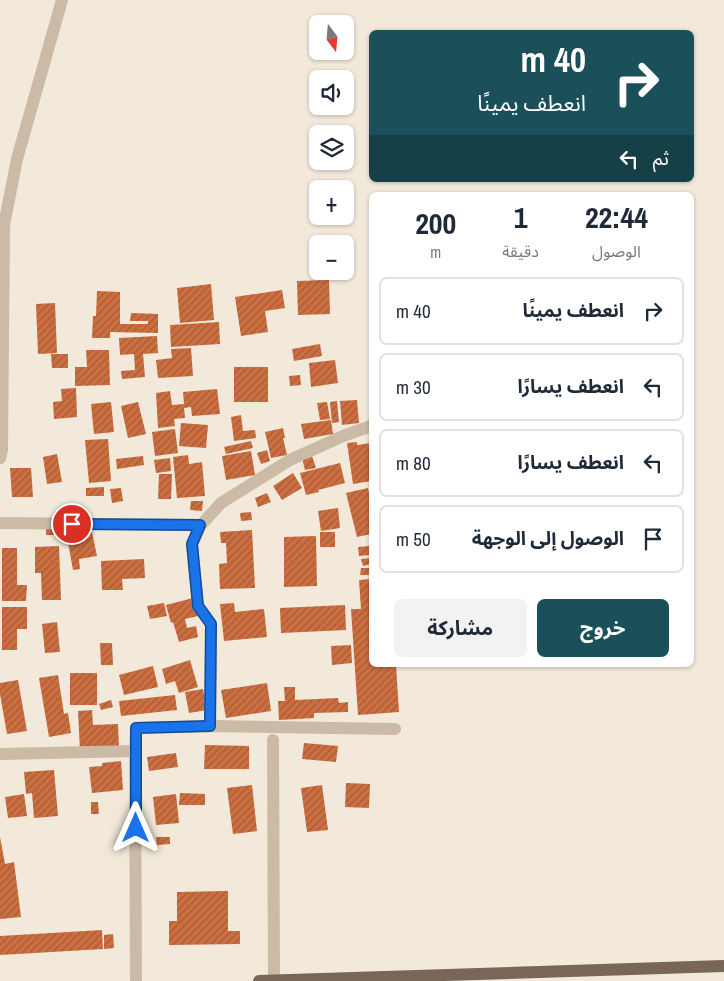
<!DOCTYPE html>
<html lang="ar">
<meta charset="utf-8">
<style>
body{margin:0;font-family:"Archivo Narrow","Noto Sans Arabic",sans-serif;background:#f2f2f3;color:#1f2937;direction:rtl;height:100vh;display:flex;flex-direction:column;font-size:19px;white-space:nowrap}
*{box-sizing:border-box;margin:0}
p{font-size:16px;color:#747a83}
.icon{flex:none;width:28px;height:28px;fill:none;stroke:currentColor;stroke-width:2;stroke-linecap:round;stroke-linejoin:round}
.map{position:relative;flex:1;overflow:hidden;direction:ltr}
.panel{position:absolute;left:369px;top:192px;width:325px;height:475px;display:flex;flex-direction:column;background:#fff;border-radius:8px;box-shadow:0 1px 4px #0004;direction:rtl}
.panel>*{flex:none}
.hud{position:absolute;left:369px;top:30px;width:325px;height:152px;border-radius:8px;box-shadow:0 1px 4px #0004;direction:rtl;background:#1b505a;color:#fff;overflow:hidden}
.needle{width:32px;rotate:164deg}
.buttons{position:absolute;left:309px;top:15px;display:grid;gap:10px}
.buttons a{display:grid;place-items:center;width:45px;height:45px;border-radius:8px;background:#fff;box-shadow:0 1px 4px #0004;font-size:25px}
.pin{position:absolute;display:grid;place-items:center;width:42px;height:42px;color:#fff;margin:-21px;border:2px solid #fff;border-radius:50%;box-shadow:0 1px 5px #0007}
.me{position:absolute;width:55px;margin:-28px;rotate:0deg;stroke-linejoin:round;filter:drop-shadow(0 0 4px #0008)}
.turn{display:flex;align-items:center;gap:18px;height:105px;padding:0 25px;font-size:22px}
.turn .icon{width:65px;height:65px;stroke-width:2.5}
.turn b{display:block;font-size:35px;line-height:42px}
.then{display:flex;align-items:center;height:48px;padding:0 25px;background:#0003;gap:10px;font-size:19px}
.eta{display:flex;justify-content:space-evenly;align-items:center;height:85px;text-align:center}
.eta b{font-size:30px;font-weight:700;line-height:35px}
.button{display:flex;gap:10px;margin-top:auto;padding:10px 25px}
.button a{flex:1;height:58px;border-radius:8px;background:#1b505a;color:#fff;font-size:20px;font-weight:700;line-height:58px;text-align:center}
.button a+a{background:#f2f2f3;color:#1f2937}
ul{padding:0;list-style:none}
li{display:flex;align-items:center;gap:15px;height:68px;margin:0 10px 8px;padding:0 15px;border:2px solid #e0e1e3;border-radius:8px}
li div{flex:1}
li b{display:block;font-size:19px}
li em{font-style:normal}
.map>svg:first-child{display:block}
.building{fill:url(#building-hatch)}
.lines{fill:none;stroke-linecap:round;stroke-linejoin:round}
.street{stroke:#cbbaa5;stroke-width:12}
.primary{stroke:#796657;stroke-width:12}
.route-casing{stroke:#114b97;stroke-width:12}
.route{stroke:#1a73e8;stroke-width:9}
</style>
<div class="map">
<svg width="724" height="981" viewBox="0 0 724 981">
<defs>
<pattern id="building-hatch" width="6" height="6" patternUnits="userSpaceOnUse" patternTransform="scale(1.25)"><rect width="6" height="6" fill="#cb6e40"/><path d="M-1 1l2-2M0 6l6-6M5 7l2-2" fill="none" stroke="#a65b36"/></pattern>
</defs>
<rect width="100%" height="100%" fill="#f2e9da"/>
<g class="building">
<path d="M329,280L330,314L298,315L297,281Z"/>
<path d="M211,284L214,320L180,323L177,288Z"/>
<path d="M282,290L285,308L265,311L268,332L241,336L235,297Z"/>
<path d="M97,291L120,292V324H148V321H130L131,313L158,314V333L110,332V338H92L93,316H96Z"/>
<path d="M55,303L57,353L38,354L36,304Z"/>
<path d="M219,322L220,344L171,347L170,325Z"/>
<path d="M157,336L158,353L143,354L145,377L122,379L121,371L135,370L134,354L120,355L119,338Z"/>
<path d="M320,344L322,356L294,361L292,349Z"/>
<path d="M191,348L193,376L158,378L156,360L172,358L171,349Z"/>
<path d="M86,350H109L110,385L75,386V367H87Z"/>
<path d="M51,354H68V368H52Z"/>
<path d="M335,360L338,383L311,387L309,363Z"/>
<rect x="234" y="367" width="34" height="35"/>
<path d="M300,375L301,385L290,386L289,376Z"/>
<path d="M76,388L77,417L54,419L53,402L62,401L61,389Z"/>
<path d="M217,389L220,414L192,416L191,407L184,408L185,418L174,419L175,426L158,428L156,393L170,391L172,405L184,404L183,392Z"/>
<path d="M357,400L359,423L342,425L340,401Z"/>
<path d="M337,401L339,422L332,423L330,402Z"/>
<path d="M111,402L114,432L94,434L91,404Z"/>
<path d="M138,402L146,434L128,438L121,406Z"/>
<path d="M327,402L330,419L320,420L317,403Z"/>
<path d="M241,415L243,431L255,430L256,438L234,441L231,417Z"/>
<path d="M331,420L333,434L304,439L301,424Z"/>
<path d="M181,423L208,425L206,448L179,446Z"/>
<path d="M283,428L285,438H283L287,455L271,458L265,432Z"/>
<path d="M175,429L178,453L155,456L152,432Z"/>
<path d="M108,439L111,481L89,483L85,440Z"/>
<path d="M251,441L253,448L226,454L224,447Z"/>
<path d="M357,442V445L371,443V481L353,484L347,443Z"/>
<path d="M267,450L270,461L261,464L257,453Z"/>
<path d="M251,451L255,475L226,480L222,456Z"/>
<path d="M57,454L62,482L47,484L43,457Z"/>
<path d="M188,455L189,464L202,462L205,496L177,498L173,457Z"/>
<path d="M143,456L144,465L117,469L116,459Z"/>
<path d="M312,456L316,468L305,470L302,458Z"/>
<path d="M170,458L171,471L156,473L154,460Z"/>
<path d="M340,463L345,483L318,490L319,492L306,495L300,473Z"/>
<path d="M10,468H31L33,497H12Z"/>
<path d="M293,473L302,488L282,500L273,486Z"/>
<path d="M159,474H172L171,499H158Z"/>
<path d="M104,487V496H86V488Z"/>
<path d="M121,488L123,501L112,503L110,489Z"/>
<path d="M368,488L371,502V534L357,537L346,493Z"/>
<path d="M267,493L271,502L258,507L255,498Z"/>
<path d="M191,501H203L202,511L190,510Z"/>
<path d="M338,508L340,528L321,531L318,511Z"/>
<path d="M251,512L252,520L241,521L240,513Z"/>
<path d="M67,526V535H46V527Z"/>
<path d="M252,530L255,588L220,589L219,564L227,563L226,543H221L220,532Z"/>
<path d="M92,532L97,556L79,559L80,569L73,570L67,537Z"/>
<rect x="320" y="532" width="15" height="15"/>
<path d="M316,536L317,586L284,587V537Z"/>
<path d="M59,546L61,600H42L41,573H35V547Z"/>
<path d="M369,546L370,555L359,556L358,547Z"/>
<path d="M2,548H17V585H27L26,601H2Z"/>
<path d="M371,558V564L363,566L361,559Z"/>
<path d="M144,559L145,578L122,579L123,590H102L101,561Z"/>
<path d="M361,568H371V575H360Z"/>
<path d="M371,579V665H396L399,712L358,715L351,609H361L359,580Z"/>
<path d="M193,598L198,616L185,619L187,628L196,626L198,637L179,642L173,622L171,623L166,605Z"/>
<path d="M164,603L167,616L150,619L147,606Z"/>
<path d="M234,603L235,612L264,609L267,637L224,641L220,604Z"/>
<path d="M345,605L346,630L281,633L280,608Z"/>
<path d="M2,607H27V629H17V650H2Z"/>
<path d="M57,622L60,652L45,653L42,624Z"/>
<path d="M100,643H112L113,665H101Z"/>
<path d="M351,645L352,663L332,665L331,646Z"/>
<path d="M190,660L198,687L179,693L175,681L166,684L162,669Z"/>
<path d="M153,666L158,687L124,695L119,675Z"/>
<rect x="70" y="673" width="27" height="32"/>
<path d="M58,675L64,714L68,713L71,733L49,737L39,678Z"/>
<path d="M18,680L27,731L7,734L0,694V683Z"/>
<path d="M267,683L271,711L226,718L221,690Z"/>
<path d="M284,687H295V700L338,698L339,703L348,702V712L314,713V718L279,720L278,701H285Z"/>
<path d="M203,689L207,710L189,713L185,692Z"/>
<path d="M175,695L177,710L121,716L119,701Z"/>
<path d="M111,700L113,707L101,710L99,704Z"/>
<path d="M92,710L93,725L118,724L119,748L80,751L78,711Z"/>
<path d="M304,743L338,746L336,762L302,759Z"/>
<path d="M205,745L249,746V769H204Z"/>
<path d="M176,753L178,767L149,771L147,757Z"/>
<path d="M121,761L123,790L92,793L89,767L102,766V763Z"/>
<path d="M54,770L58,816L34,818L32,793L26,794L24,772Z"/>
<path d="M346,783L370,784L369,808L345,807Z"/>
<path d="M252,785L257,831L233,834L227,788Z"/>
<path d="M322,785L328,830L307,832L301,788Z"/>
<path d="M180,793L205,794V805H179Z"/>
<path d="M24,794L27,816L8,818L5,797Z"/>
<path d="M176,794L179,823L156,825L153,797Z"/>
<path d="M91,802H98L99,814H91Z"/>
<path d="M0,837L5,864L14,862L21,917L0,919Z"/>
<path d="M156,837H170V844L157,845Z"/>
<path d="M228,891V931H240V944L169,945V921H177V892Z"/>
<path d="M102,930L103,949L0,955V936Z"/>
<path d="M113,934L114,948L104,949V935Z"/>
</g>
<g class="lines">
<g class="street">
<path d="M0,458L2,450L4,225L17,159L62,0"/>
<path d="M0,523L201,525"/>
<path d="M210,726L211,624L198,606L192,544L201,525L221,503L290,460L343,436L371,426"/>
<path d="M273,740L274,980"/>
<path d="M135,751L136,728L210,726L395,729"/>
<path d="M0,754L135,751L136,981"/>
</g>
<path class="primary" d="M259,981L724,966"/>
</g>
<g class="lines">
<defs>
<path id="route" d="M72,524L200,525L192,544L198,606L211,624L210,726L136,728V828"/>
</defs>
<use href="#route" class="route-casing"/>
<use href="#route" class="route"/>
</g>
</svg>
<div class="buttons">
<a><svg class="needle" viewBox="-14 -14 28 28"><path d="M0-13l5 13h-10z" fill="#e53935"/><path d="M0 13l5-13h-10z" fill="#747a83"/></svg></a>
<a><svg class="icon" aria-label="sound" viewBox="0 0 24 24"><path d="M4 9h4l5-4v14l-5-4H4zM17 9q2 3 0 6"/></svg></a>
<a><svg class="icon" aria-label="layers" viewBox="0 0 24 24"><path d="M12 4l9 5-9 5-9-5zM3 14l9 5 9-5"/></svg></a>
<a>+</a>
<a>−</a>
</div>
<div class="pin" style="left:72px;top:524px;background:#d93025"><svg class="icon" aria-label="arrive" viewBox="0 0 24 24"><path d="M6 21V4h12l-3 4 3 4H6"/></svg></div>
<svg class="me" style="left:136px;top:828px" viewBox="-20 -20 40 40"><path d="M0-17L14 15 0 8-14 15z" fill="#1a73e8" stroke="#fff" stroke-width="4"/></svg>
<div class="hud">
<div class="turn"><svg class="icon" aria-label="right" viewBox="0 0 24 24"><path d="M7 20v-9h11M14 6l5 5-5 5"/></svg><div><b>40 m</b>انعطف يمينًا</div></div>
<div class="then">ثم<svg class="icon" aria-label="left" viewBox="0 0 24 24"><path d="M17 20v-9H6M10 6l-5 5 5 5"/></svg></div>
</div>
<section class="panel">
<div class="eta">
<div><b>22:44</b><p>الوصول</p></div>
<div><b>1</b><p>دقيقة</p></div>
<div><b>200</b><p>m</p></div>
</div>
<ul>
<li><svg class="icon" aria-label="right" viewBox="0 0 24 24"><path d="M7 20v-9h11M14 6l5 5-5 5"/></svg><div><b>انعطف يمينًا</b></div><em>40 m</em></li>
<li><svg class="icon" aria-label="left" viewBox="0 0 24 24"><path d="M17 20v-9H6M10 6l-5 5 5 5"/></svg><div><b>انعطف يسارًا</b></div><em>30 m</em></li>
<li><svg class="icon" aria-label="left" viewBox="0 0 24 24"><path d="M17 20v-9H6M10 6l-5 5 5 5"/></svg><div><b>انعطف يسارًا</b></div><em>80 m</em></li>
<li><svg class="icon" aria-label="arrive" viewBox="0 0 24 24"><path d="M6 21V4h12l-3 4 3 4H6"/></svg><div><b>الوصول إلى الوجهة</b></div><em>50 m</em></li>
</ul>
<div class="button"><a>خروج</a><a>مشاركة</a></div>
</section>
</div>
